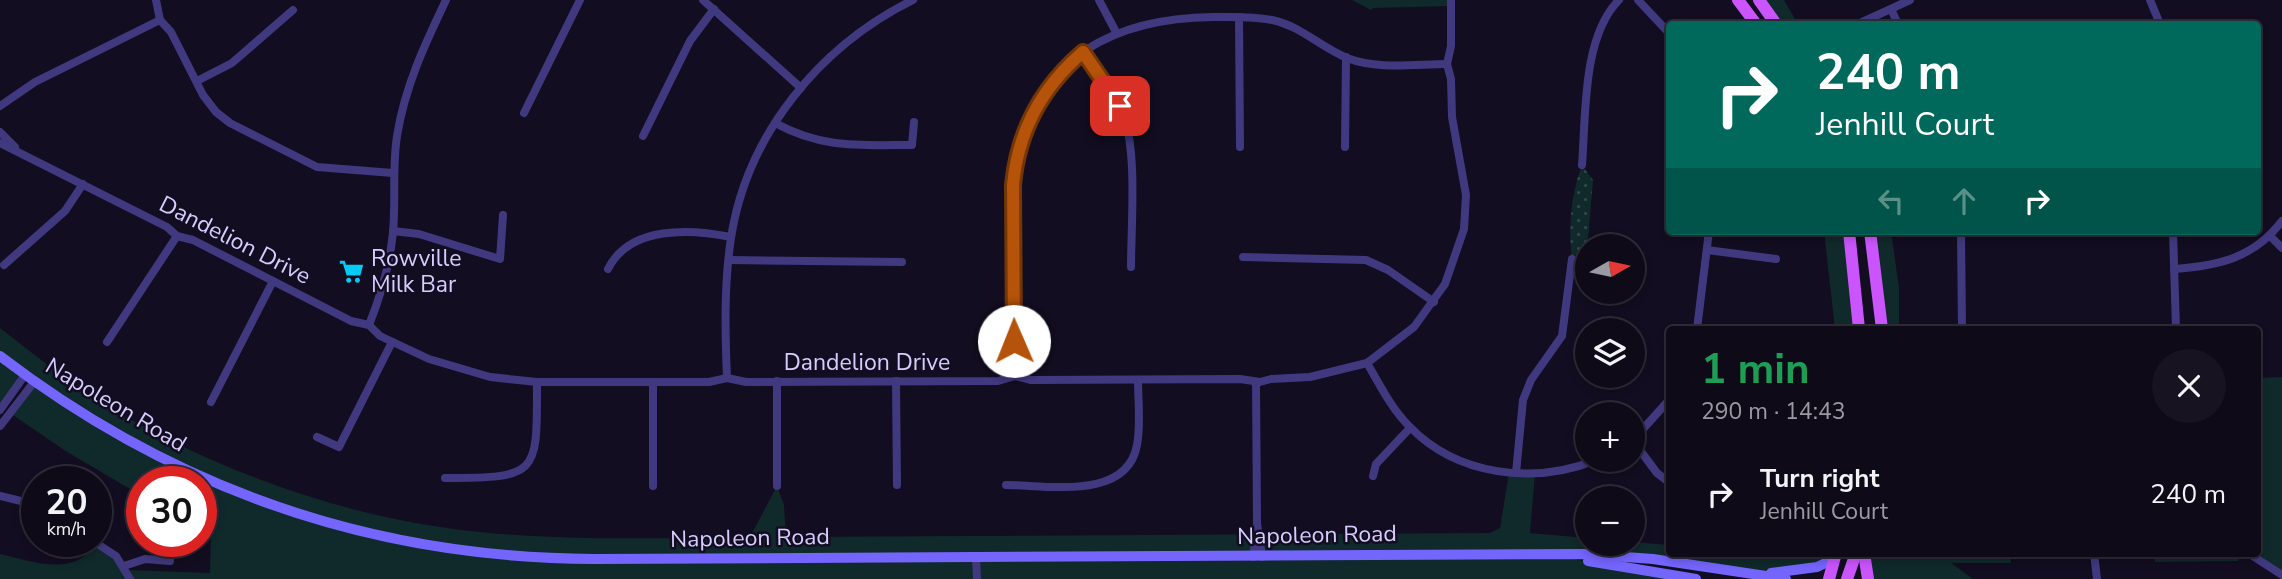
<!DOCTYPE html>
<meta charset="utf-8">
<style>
body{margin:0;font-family:"Nunito Sans",sans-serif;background:#171321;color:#f1f3f6;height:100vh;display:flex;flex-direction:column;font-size:26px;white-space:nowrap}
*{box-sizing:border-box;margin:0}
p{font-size:23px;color:#9b9aa2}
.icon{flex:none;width:38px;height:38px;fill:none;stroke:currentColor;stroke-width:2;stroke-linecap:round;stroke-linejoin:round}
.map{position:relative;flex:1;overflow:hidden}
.drawer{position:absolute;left:1666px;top:326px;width:595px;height:231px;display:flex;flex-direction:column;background:#0e0a18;border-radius:7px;box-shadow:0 4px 10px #0003,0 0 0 2px #2e2b37}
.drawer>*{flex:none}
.hud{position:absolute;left:1666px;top:21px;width:595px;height:214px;border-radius:7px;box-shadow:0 4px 10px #0003,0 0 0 2px #2e2b37;background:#00695c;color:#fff;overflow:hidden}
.needle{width:46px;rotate:81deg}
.fabs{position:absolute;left:1575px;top:234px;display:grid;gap:14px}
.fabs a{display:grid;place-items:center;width:70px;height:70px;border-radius:50%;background:#0e0a18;box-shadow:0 4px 10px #0003,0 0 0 2px #2e2b37;font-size:35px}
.speed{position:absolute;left:21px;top:466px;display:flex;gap:14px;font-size:35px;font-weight:700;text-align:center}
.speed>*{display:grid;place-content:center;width:91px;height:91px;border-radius:50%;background:#0e0a18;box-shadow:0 4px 10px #0003,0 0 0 2px #2e2b37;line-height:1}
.speed small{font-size:18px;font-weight:400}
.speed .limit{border:10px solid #d22;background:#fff;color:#111}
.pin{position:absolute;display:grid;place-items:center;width:60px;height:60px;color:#fff;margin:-30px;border-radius:14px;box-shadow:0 4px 10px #0006}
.me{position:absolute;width:77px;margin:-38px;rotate:359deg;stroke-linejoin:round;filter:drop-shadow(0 0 5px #0008)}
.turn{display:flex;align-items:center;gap:24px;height:147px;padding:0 35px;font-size:32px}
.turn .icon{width:91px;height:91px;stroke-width:2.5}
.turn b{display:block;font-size:49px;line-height:60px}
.lanes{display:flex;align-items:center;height:66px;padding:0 35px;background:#0003;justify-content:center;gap:35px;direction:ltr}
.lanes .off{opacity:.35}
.round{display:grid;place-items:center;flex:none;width:74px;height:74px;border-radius:37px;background:#171321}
.headline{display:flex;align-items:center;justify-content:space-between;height:119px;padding:0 35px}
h1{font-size:42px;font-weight:700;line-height:52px;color:#1e9e55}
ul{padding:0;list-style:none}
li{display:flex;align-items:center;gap:21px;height:98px;padding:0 35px}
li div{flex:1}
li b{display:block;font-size:26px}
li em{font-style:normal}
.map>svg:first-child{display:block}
.grass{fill:url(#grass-dots)}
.park{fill:#10292a}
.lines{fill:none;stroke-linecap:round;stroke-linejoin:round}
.minor{stroke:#40397f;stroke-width:8}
.secondary{stroke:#7465fd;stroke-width:10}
.primary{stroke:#ca55fd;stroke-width:12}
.route-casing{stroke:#753606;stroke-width:18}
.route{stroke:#b45309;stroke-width:12}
.labels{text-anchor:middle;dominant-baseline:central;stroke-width:5;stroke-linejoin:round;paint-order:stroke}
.street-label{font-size:23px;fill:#d6cdfe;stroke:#120d20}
.poi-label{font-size:23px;fill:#d6cdfe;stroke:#120d20;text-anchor:start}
</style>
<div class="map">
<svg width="2282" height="579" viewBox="0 0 2282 579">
<defs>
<pattern id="grass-dots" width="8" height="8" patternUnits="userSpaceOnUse" patternTransform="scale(1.75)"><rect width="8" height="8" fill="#10292a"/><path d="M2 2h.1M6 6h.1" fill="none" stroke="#32474a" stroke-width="1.8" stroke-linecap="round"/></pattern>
</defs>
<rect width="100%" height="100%" fill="#120d20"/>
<path class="grass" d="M1582,165L1593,180L1588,240L1572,259C1568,229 1571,193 1582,165Z"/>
<g class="park">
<path d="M1352,0H1451V6L1373,8L1371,10Z"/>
<path d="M1759,0H1784L1798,24H1776Z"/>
<path d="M1824,231H1849L1859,329H1835Z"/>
<path d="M1870,231H1891L1899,288V329H1882Z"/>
<path d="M0,328C32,353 64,378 98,400C211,470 347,519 480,532C570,541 661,538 750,537L777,486L784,505L786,537L1490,533L1500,528L1509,473L1535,474L1530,533L1587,538V544H1633V542L1669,545L1670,553H1740L1777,558L1791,553H1836L1834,559L1761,574L1653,559L1554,556L1696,579H0V554C32,561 76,579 96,542L127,570L210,573L211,526L201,522V481H142V496L64,450L10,413L34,382L26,375L0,405Z"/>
<path d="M2282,377V575L2248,553H2258V378Z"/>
<path d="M1864,553H2010L2011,563H1951L1973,579H1868Z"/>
<path d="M2155,553H2243L2238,561L2155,562Z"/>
</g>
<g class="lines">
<g class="minor">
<path d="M156,0L160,20L171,32L203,95L216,112L230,123L317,167L393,173"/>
<path d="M703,0L801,88"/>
<path d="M1099,0L1116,32"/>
<path d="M1638,0L1670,34"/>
<path d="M2150,0L2160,24"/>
<path d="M1891,9L1898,24"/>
<path d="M1239,17L1240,147"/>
<path d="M1858,24L1910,0"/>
<path d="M1083,52C1097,71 1113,89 1122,111C1138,149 1131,224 1131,267"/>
<path d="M197,81L232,63L293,10"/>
<path d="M0,106L35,82L160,20"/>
<path d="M524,113L580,0"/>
<path d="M775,123C823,149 859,145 912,145L914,122"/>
<path d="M0,132L15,147"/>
<path d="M643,136L690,41L714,9"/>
<path d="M0,143L167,227L177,236L193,240L351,321L369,325L380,336L429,359L490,377L537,382H709L727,378L746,382L998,381L1015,376L1031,380L1240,379L1260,382L1271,379L1310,377L1367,363L1414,327L1445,284L1464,229L1466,195L1452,117L1451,79L1447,64L1451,46V0"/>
<path d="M1345,147L1346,57"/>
<path d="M1582,165C1586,116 1582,37 1619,0"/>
<path d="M393,231L419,234L500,259L503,215"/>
<path d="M1961,231L1962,329"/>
<path d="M2173,231L2176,329"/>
<path d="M2270,236L2282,248"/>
<path d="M1707,250L1776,259"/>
<path d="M1243,257L1366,260L1388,270L1434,302"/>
<path d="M729,260L902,262"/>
<path d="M4,265L65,211L83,184"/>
<path d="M608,269C630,225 691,229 731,237"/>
<path d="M2174,269C2218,266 2254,258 2282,221"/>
<path d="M369,325C381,295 390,264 393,232C396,200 392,168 397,136C405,86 425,44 446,0"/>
<path d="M1697,329L1709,231"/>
<path d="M107,342L177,236"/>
<path d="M1367,363C1380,385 1391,408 1409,426C1457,476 1534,485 1596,460"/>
<path d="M1015,376C1015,332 1014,287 1013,243C1013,215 1011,186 1017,158C1037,56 1117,18 1213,17C1233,17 1253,16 1272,20C1301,26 1320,47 1347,58C1378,70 1415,64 1447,64"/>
<path d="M727,378C725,331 724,284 731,238C747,134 820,46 913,0"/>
<path d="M777,381V486"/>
<path d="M896,381L897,485"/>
<path d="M653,382V486"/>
<path d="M1256,382L1257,523L1262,557"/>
<path d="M211,402L273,281"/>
<path d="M0,410L25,375"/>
<path d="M0,426L34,382"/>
<path d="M317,437L339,447L392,342"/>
<path d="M1633,440L1670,399"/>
<path d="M1633,441L1657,473L1670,483"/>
<path d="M1516,473L1523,400L1531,380L1562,336L1572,259"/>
<path d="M1373,476L1376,464L1410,428"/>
<path d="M445,478C540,478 537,474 537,382"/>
<path d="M1006,485C1047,485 1127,501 1137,445C1141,424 1138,401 1138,380"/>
<path d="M0,496L37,505"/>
<path d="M93,541L116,556L130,579"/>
<path d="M2094,553L2097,579"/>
<path d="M2248,553L2282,575"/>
<path d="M976,557L977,579"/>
<path d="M1253,557L1257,526"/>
<path d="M124,566L145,559L170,561"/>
</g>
<g class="secondary">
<path d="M0,356C175,490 374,558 594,559L1584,554L1653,559L1786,579"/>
<path d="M1588,561L1696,579"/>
<path d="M1771,573L1817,567L1834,559"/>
</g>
<g class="primary">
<path d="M1738,0L1756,24"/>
<path d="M1759,0L1776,24"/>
<path d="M1849,231L1859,329"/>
<path d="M1870,231L1882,329"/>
<path d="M1864,553L1868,579"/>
<path d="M1829,579L1836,553"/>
<path d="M1847,579L1856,553"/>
</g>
</g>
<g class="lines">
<defs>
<path id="route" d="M1014,341L1013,185C1018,131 1042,87 1083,52L1120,106"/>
</defs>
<use href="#route" class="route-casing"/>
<use href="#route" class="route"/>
</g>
<defs>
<symbol id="supermarket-bare" viewBox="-9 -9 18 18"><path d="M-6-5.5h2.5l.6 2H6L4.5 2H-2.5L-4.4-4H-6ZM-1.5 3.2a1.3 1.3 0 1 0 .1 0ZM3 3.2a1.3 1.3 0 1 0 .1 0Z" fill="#03cbf4" stroke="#120d20" stroke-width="2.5" paint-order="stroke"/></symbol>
</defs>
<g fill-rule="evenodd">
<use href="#supermarket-bare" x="334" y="254" width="35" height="35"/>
</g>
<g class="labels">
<g class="street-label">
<text transform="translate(235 240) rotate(27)">Dandelion Drive</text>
<text x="867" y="362">Dandelion Drive</text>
<text transform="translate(116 405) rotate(31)">Napoleon Road</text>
<text transform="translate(1317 535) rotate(-1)">Napoleon Road</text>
<text transform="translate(750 538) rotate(-1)">Napoleon Road</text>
</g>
<g class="poi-label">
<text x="371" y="258">Rowville<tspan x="371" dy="26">Milk Bar</tspan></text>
</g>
</g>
</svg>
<div class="fabs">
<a><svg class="needle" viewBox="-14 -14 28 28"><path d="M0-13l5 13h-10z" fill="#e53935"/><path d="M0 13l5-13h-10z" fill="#9b9aa2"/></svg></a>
<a><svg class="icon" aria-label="layers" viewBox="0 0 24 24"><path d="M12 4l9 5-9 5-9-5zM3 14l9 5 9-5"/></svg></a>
<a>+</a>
<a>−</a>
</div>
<div class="speed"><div>20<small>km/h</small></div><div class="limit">30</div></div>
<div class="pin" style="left:1120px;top:106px;background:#d93025"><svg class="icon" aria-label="arrive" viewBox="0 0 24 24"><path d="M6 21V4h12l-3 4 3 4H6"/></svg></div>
<svg class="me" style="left:1014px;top:341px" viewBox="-20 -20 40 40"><circle r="19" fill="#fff"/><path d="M0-13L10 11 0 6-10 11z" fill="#b45309"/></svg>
<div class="hud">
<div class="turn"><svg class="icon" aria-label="right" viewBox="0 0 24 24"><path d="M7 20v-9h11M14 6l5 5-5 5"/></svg><div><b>240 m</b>Jenhill Court</div></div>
<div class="lanes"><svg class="icon off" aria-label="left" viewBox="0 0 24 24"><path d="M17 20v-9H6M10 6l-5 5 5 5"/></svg><svg class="icon off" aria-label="ahead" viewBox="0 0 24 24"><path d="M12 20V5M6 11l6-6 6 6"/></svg><svg class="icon" aria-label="right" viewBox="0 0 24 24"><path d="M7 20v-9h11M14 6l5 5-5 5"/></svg></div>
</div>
<section class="drawer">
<div class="headline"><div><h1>1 min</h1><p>290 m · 14:43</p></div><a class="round"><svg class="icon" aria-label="close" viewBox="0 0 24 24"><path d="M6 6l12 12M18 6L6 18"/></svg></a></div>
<ul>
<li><svg class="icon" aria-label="right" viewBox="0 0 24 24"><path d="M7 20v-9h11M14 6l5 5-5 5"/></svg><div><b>Turn right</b><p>Jenhill Court</p></div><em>240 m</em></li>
</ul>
</section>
</div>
